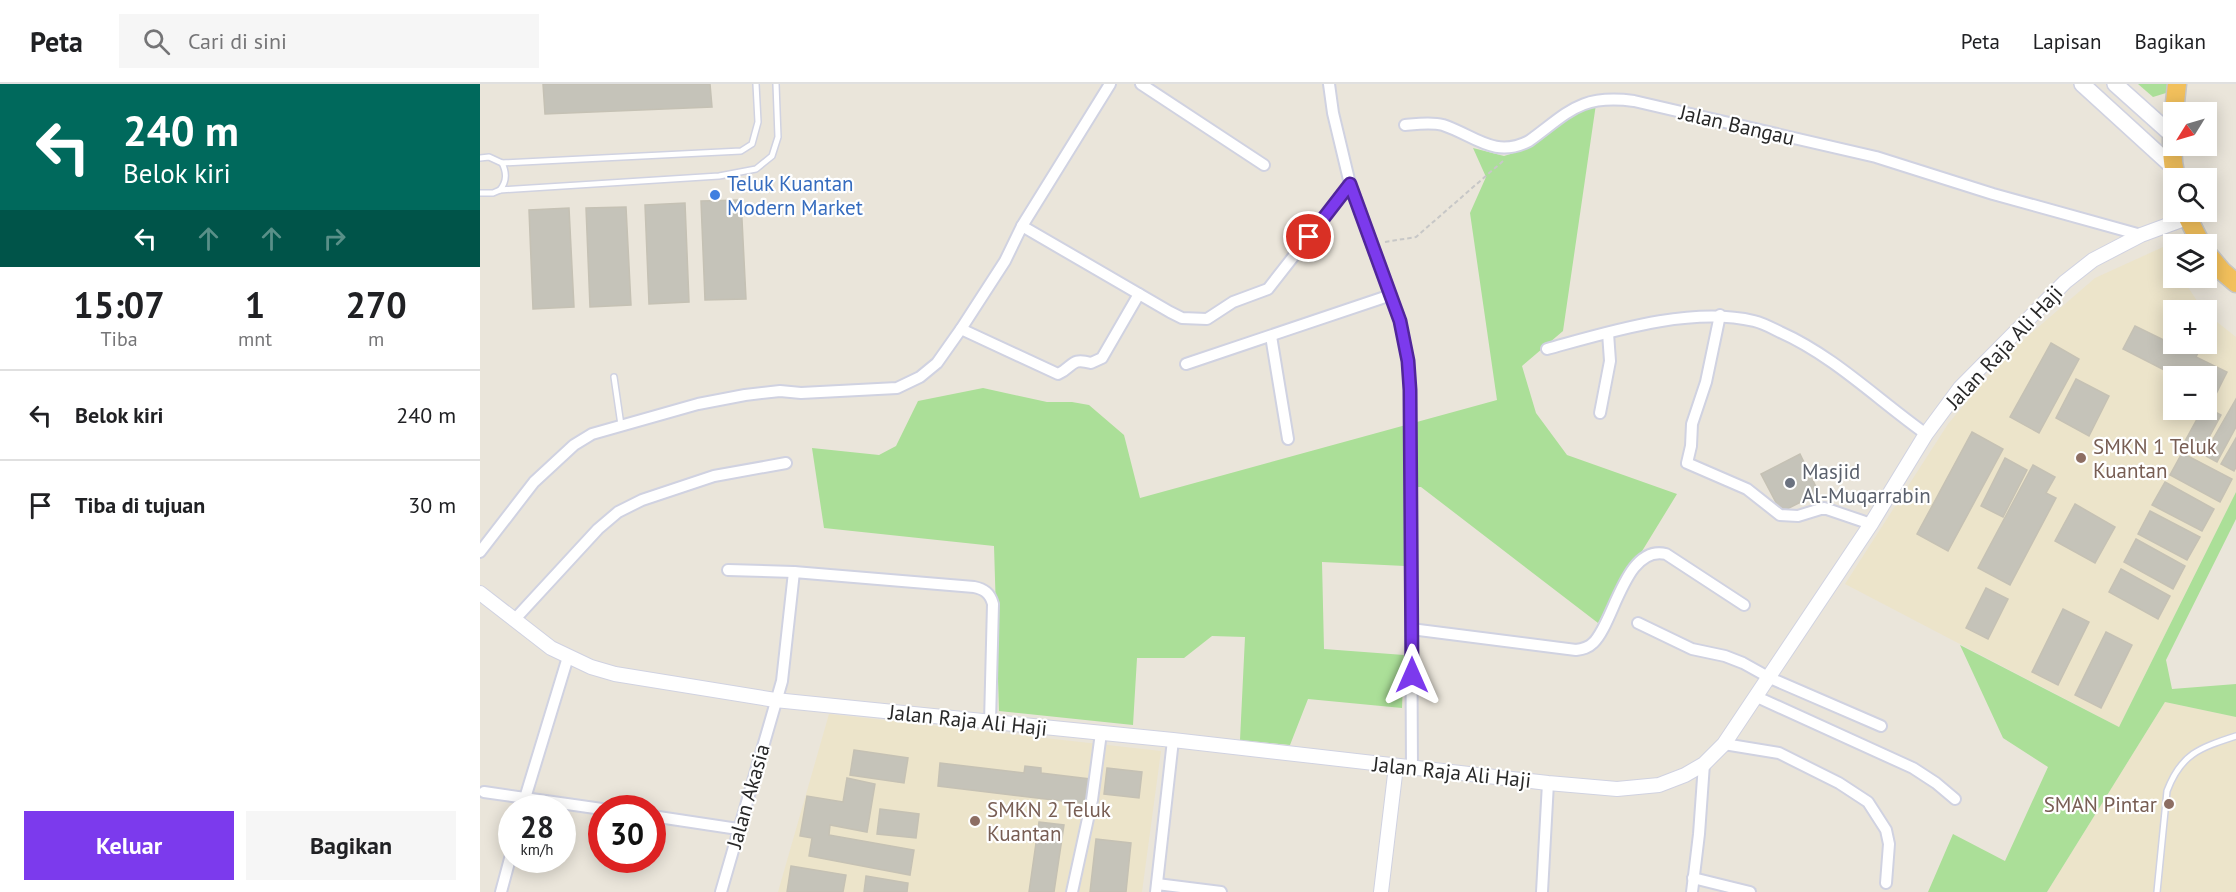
<!DOCTYPE html>
<html lang="id">
<meta charset="utf-8">
<style>
body{margin:0;font-family:"PT Sans",sans-serif;background:#f6f6f6;color:#202124;height:100vh;display:flex;flex-direction:column;font-size:22px;white-space:nowrap}
*{box-sizing:border-box;margin:0}
p{font-size:20px;color:#757577}
.icon{flex:none;width:33px;height:33px;fill:none;stroke:currentColor;stroke-width:2;stroke-linecap:round;stroke-linejoin:round}
.map{position:relative;flex:1;overflow:hidden}
.drawer{display:flex;flex-direction:column;background:#fff;width:480px}
.drawer>*{flex:none}
.banner{background:#00695c;color:#fff;overflow:hidden}
.needle{width:39px;rotate:233deg}
.tools{position:absolute;left:1683px;top:18px;display:grid;gap:12px}
.tools a{display:grid;place-items:center;width:54px;height:54px;border-radius:0px;background:#fff;box-shadow:0 3px 15px #0003;font-size:30px}
.speed{position:absolute;left:18px;top:711px;display:flex;gap:12px;font-size:30px;font-weight:700;text-align:center}
.speed>*{display:grid;place-content:center;width:78px;height:78px;border-radius:50%;background:#fff;box-shadow:0 3px 15px #0003;line-height:1}
.speed small{font-size:15px;font-weight:400}
.speed .limit{border:9px solid #d22;background:#fff;color:#111}
.pin{position:absolute;display:grid;place-items:center;width:51px;height:51px;color:#fff;margin:-26px;border:3px solid #fff;border-radius:50%;box-shadow:0 2px 6px #0007}
.me{position:absolute;width:66px;margin:-33px;rotate:0deg;stroke-linejoin:round;filter:drop-shadow(0 0 4px #0008)}
.turn{display:flex;align-items:center;gap:21px;height:126px;padding:0 24px;font-size:27px}
.turn .icon{width:78px;height:78px;stroke-width:2.5}
.turn b{display:block;font-size:42px;line-height:51px}
.lanes{display:flex;align-items:center;height:57px;padding:0 24px;background:#0003;justify-content:center;gap:30px;direction:ltr}
.lanes .off{opacity:.35}
.eta{display:flex;justify-content:space-evenly;align-items:center;height:102px;text-align:center}
.eta b{font-size:36px;font-weight:800;line-height:42px}
.primary-button{display:flex;gap:12px;margin-top:auto;padding:12px 24px}
.primary-button a{flex:1;height:69px;border-radius:0px;background:#7c3aed;color:#fff;font-size:24px;font-weight:800;line-height:69px;text-align:center}
.primary-button a+a{background:#f6f6f6;color:#202124}
ul{padding:0;list-style:none}
li{display:flex;align-items:center;gap:18px;height:90px;padding:0 24px;border-top:2px solid #e0e0e0}
li div{flex:1}
li b{display:block;font-size:22px}
li em{font-style:normal}
header{display:flex;align-items:center;gap:36px;box-sizing:border-box;height:84px;padding:0 30px;background:#fff;border-bottom:2px solid #e0e0e0}
header strong{font-size:28px}
nav{display:flex;gap:33px;margin-inline-start:auto;font-size:21px}
.search{width:420px;height:54px;background:#f6f6f6;display:flex;align-items:center;gap:15px;box-sizing:border-box;padding:0 21px;border-radius:0px;color:#757577;font-size:22px}
main{display:flex;flex:1;min-height:0}
.map>svg:first-child{display:block}
.education{fill:#ece4ca;fill-rule:evenodd}
.green{fill:#abdf98}
.building{fill:#c5c3b9;stroke:#c5c1b4;stroke-width:1.5}
.lines{fill:none;stroke-linecap:round;stroke-linejoin:round}
.service-casing{stroke:#d0d2e1;stroke-width:8}
.minor-casing{stroke:#d0d2e1;stroke-width:14}
.tertiary-casing{stroke:#d0d2e1;stroke-width:16}
.secondary-casing{stroke:#d0d2e1;stroke-width:18}
.trunk-casing{stroke:#c7c7c7;stroke-width:21}
.path{stroke:#c7c7c7;stroke-width:2;stroke-dasharray:4.5 3;stroke-linecap:butt}
.service{stroke:#fff;stroke-width:5}
.minor{stroke:#fff;stroke-width:10}
.tertiary{stroke:#fff;stroke-width:14}
.secondary{stroke:#fff;stroke-width:15}
.trunk{stroke:#f2c05c;stroke-width:18}
.route-casing{stroke:#51269a;stroke-width:15}
.route{stroke:#7c3aed;stroke-width:10}
.shop-dot{fill:#3f7fe0;stroke:#fff;stroke-width:2}
.education-dot{fill:#8d6e63;stroke:#fff;stroke-width:2}
.worship-dot{fill:#6b7280;stroke:#fff;stroke-width:2}
.labels{text-anchor:middle;dominant-baseline:central;stroke-width:4.5;stroke-linejoin:round;paint-order:stroke}
.street-label{font-size:21px;fill:#282828;stroke:#fff}
.shop-label{font-size:21px;fill:#366cbe;stroke:#fff;text-anchor:start}
.education-label{font-size:21px;fill:#785e54;stroke:#fff;text-anchor:start}
.worship-label{font-size:21px;fill:#5b616d;stroke:#fff;text-anchor:start}
</style>
<header>
<strong>Peta</strong>
<div class="search"><svg class="icon" aria-label="search" viewBox="0 0 24 24"><circle cx="10" cy="10" r="6"/><path d="M15 15l6 6"/></svg>Cari di sini</div>
<nav><a>Peta</a><a>Lapisan</a><a>Bagikan</a></nav>
</header>
<main>
<section class="drawer">
<div class="banner">
<div class="turn"><svg class="icon" aria-label="left" viewBox="0 0 24 24"><path d="M17 20v-9H6M10 6l-5 5 5 5"/></svg><div><b>240 m</b>Belok kiri</div></div>
<div class="lanes"><svg class="icon" aria-label="left" viewBox="0 0 24 24"><path d="M17 20v-9H6M10 6l-5 5 5 5"/></svg><svg class="icon off" aria-label="ahead" viewBox="0 0 24 24"><path d="M12 20V5M6 11l6-6 6 6"/></svg><svg class="icon off" aria-label="ahead" viewBox="0 0 24 24"><path d="M12 20V5M6 11l6-6 6 6"/></svg><svg class="icon off" aria-label="right" viewBox="0 0 24 24"><path d="M7 20v-9h11M14 6l5 5-5 5"/></svg></div>
</div>
<div class="eta">
<div><b>15:07</b><p>Tiba</p></div>
<div><b>1</b><p>mnt</p></div>
<div><b>270</b><p>m</p></div>
</div>
<ul>
<li><svg class="icon" aria-label="left" viewBox="0 0 24 24"><path d="M17 20v-9H6M10 6l-5 5 5 5"/></svg><div><b>Belok kiri</b></div><em>240 m</em></li>
<li><svg class="icon" aria-label="arrive" viewBox="0 0 24 24"><path d="M6 21V4h12l-3 4 3 4H6"/></svg><div><b>Tiba di tujuan</b></div><em>30 m</em></li>
</ul>
<div class="primary-button"><a>Keluar</a><a>Bagikan</a></div>
</section>
<div class="map">
<svg width="1756" height="808" viewBox="0 0 1756 808">
<rect width="100%" height="100%" fill="#eae5da"/>
<g class="education">
<path d="M1683,163L1693,180L1694,194H1702L1723,226H1694V260H1726L1727,230L1756,253V408L1639,643L1365,500L1468,340L1525,272L1615,194ZM1694,292H1726V326H1694Z"/>
<path d="M1685,618L1756,633V808H1567Z"/>
<path d="M349,630L681,667L662,808H298Z"/>
</g>
<g class="green">
<path d="M1658,0H1687L1686,9L1673,13Z"/>
<path d="M1116,20L1083,247L1042,282L1056,329L1087,371L1197,410L1118,539L941,403H926L925,482L842,478L844,565L924,571L922,624L828,615L810,661L760,656L765,553L732,552L704,574H657L653,641L519,627L514,462L344,444L332,364L399,371L416,362L438,317L503,304L567,318H592L609,321L644,351L660,414L1017,316L990,129L1006,93L993,64L1024,72L1043,66L1096,26Z"/>
<path d="M1756,408V435L1686,576L1692,605L1756,600V633L1685,618L1567,808H1448L1473,750L1525,777L1568,683L1523,654L1480,561L1639,643Z"/>
</g>
<g class="building">
<path d="M63,0H230L232,23L65,30Z"/>
<path d="M261,116L266,215L225,216L221,117Z"/>
<path d="M205,119L209,218L169,220L165,121Z"/>
<path d="M146,123L151,221L110,223L106,124Z"/>
<path d="M89,124L94,223L53,225L49,126Z"/>
<path d="M1655,242L1704,266L1707,260H1715L1721,263L1716,273L1747,288L1735,312L1726,308V292H1696L1643,265Z"/>
<path d="M1571,259L1599,275L1559,349L1530,333Z"/>
<path d="M1596,295L1629,312L1609,352L1576,334Z"/>
<path d="M1756,315V343L1737,378L1724,371Z"/>
<path d="M1726,323L1741,331L1721,368L1704,359L1722,326H1726Z"/>
<path d="M1492,348L1523,365L1468,467L1437,450Z"/>
<path d="M1756,354V383L1754,387L1741,380Z"/>
<path d="M1702,369L1752,395L1740,418L1690,391Z"/>
<path d="M1320,370L1339,409L1301,428L1281,390Z"/>
<path d="M1525,374L1547,386L1523,433L1501,422Z"/>
<path d="M1553,381L1575,393L1566,409L1576,414L1530,501L1498,484Z"/>
<path d="M1685,398L1734,425L1722,447L1672,421Z"/>
<path d="M1595,420L1635,443L1615,479L1575,457Z"/>
<path d="M1670,427L1720,453L1707,476L1658,450Z"/>
<path d="M1656,455L1705,482L1693,505L1644,478Z"/>
<path d="M1641,485L1690,512L1678,535L1629,508Z"/>
<path d="M1506,504L1528,515L1508,555L1486,544Z"/>
<path d="M1583,525L1609,538L1578,601L1552,588Z"/>
<path d="M1626,548L1652,561L1621,624L1595,611Z"/>
<path d="M374,666L428,674L424,699L370,691Z"/>
<path d="M460,679L544,689L545,682L561,684V689L610,695L607,720L458,702Z"/>
<path d="M627,684L662,688L659,714L624,710Z"/>
<path d="M367,694L395,700L387,748L350,741L349,751L434,766L430,791L329,772L332,754L320,752L327,712L363,718Z"/>
<path d="M400,725L439,730L436,754L397,750Z"/>
<path d="M559,738L584,741L574,808H549Z"/>
<path d="M616,755L651,759L646,808H610Z"/>
<path d="M311,782L366,791L363,808H307Z"/>
<path d="M386,792L428,799L427,808H384Z"/>
</g>
<g class="lines">
<defs>
<g id="service">
<path d="M0,74L9,73L22,79C27,89 27,97 20,106"/>
<path d="M22,79L261,67L272,60L278,38L276,0"/>
<path d="M0,109H13L20,106L239,92L276,85L292,72L298,53L296,0"/>
<path d="M134,293L141,341"/>
<path d="M1677,808L1687,707C1701,670 1719,664 1756,652"/>
</g>
<g id="minor">
<path d="M661,0L784,81"/>
<path d="M849,0L853,29L870,100L920,237L928,277L930,306L932,683"/>
<path d="M925,41C937,40 951,38 963,41C994,51 1014,75 1049,57C1089,28 1100,10 1154,17L1396,73L1513,110L1661,151"/>
<path d="M542,142L690,228L702,234L727,235L753,218L788,205L870,100"/>
<path d="M1240,231L1226,298L1212,340L1211,362L1207,379L1267,405L1300,431L1318,432L1344,424L1391,440"/>
<path d="M481,245L578,290C594,283 590,273 611,279L622,274L659,210"/>
<path d="M791,252L808,355"/>
<path d="M1067,265C1129,248 1210,222 1274,237C1283,239 1292,244 1300,248C1354,272 1398,316 1446,350"/>
<path d="M706,280L911,211"/>
<path d="M1120,329L1130,277L1128,249"/>
<path d="M0,468L54,398L94,361L112,350L218,320L265,311L300,307L321,309L417,304L440,293L457,279L481,245L525,177L542,142L630,0"/>
<path d="M248,486L314,488"/>
<path d="M35,535L118,445L138,428L162,416L234,392L306,379"/>
<path d="M1158,539L1212,565L1245,572L1263,579L1290,594L1401,642"/>
<path d="M931,545L1096,566C1103,565 1108,564 1113,559C1134,540 1145,460 1186,470L1264,521"/>
<path d="M1277,613L1433,684L1456,699L1475,715"/>
<path d="M1244,660L1299,669L1359,699L1388,718L1406,746L1409,760L1406,799"/>
<path d="M4,708L122,725"/>
<path d="M42,724L88,573"/>
<path d="M172,732L258,745"/>
<path d="M1213,794L1270,808"/>
<path d="M677,800L741,808"/>
<path d="M21,808L32,767"/>
<path d="M241,808L302,597L314,488L494,503C504,505 510,509 513,520L510,638"/>
<path d="M592,808L612,716L621,649"/>
<path d="M676,808L693,656"/>
<path d="M1062,808L1068,699"/>
<path d="M1212,808L1219,750L1224,680"/>
</g>
<g id="tertiary">
<path d="M0,509L71,564L111,583L135,590L295,616L693,656L1068,699L1137,705L1179,701L1205,691L1224,680L1244,660L1391,440L1446,350L1480,304L1585,198L1613,176L1661,151L1707,134"/>
<path d="M901,808L916,682"/>
</g>
<g id="secondary">
<path d="M1602,0L1693,83"/>
<path d="M1635,0L1692,51"/>
</g>
<g id="trunk">
<path d="M1694,28L1697,0"/>
<path d="M1694,32C1691,53 1691,74 1696,94"/>
<path d="M1705,128L1721,160"/>
<path d="M1726,168L1742,187L1756,199"/>
</g>
</defs>
<use href="#service" class="service-casing"/>
<use href="#minor" class="minor-casing"/>
<use href="#tertiary" class="tertiary-casing"/>
<use href="#secondary" class="secondary-casing"/>
<use href="#trunk" class="trunk-casing"/>
<path class="path" d="M905,158L936,153L1023,77"/>
<use href="#service" class="service"/>
<use href="#minor" class="minor"/>
<use href="#tertiary" class="tertiary"/>
<use href="#secondary" class="secondary"/>
<use href="#trunk" class="trunk"/>
</g>
<g class="lines">
<defs>
<path id="route" d="M829,153L870,100L920,237L928,277L930,306L932,591"/>
</defs>
<use href="#route" class="route-casing"/>
<use href="#route" class="route"/>
</g>
<circle class="shop-dot" cx="235" cy="111" r="6"/>
<g class="education-dot">
<circle cx="1601" cy="374" r="6"/>
<circle cx="1689" cy="720" r="6"/>
<circle cx="495" cy="737" r="6"/>
</g>
<circle class="worship-dot" cx="1310" cy="399" r="6"/>
<g class="labels">
<g class="street-label">
<text transform="translate(1257 41) rotate(13)">Jalan Bangau</text>
<text transform="translate(1524 263) rotate(-47)">Jalan Raja Ali Haji</text>
<text transform="translate(488 636) rotate(6)">Jalan Raja Ali Haji</text>
<text transform="translate(972 688) rotate(6)">Jalan Raja Ali Haji</text>
<text transform="translate(268 712) rotate(-74)">Jalan Akasia</text>
</g>
<g class="shop-label">
<text x="247" y="99">Teluk Kuantan<tspan x="247" dy="24">Modern Market</tspan></text>
</g>
<g class="education-label">
<text x="1613" y="362">SMKN 1 Teluk<tspan x="1613" dy="24">Kuantan</tspan></text>
<text x="1677" y="720" text-anchor="end">SMAN Pintar</text>
<text x="507" y="725">SMKN 2 Teluk<tspan x="507" dy="24">Kuantan</tspan></text>
</g>
<g class="worship-label">
<text x="1322" y="387">Masjid<tspan x="1322" dy="24">Al-Muqarrabin</tspan></text>
</g>
</g>
</svg>
<div class="tools">
<a><svg class="needle" viewBox="-14 -14 28 28"><path d="M0-13l5 13h-10z" fill="#e53935"/><path d="M0 13l5-13h-10z" fill="#757577"/></svg></a>
<a><svg class="icon" aria-label="search" viewBox="0 0 24 24"><circle cx="10" cy="10" r="6"/><path d="M15 15l6 6"/></svg></a>
<a><svg class="icon" aria-label="layers" viewBox="0 0 24 24"><path d="M12 4l9 5-9 5-9-5zM3 14l9 5 9-5"/></svg></a>
<a>+</a>
<a>−</a>
</div>
<div class="speed"><div>28<small>km/h</small></div><div class="limit">30</div></div>
<div class="pin" style="left:829px;top:153px;background:#d93025"><svg class="icon" aria-label="arrive" viewBox="0 0 24 24"><path d="M6 21V4h12l-3 4 3 4H6"/></svg></div>
<svg class="me" style="left:932px;top:591px" viewBox="-20 -20 40 40"><path d="M0-17L14 15 0 8-14 15z" fill="#7c3aed" stroke="#fff" stroke-width="4"/></svg>
</div>
</main>
